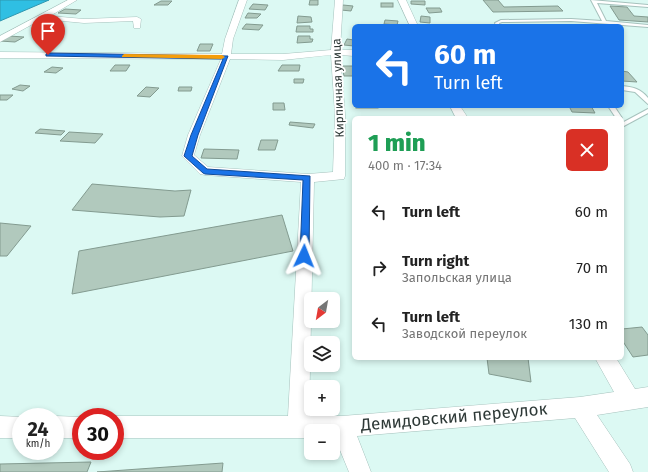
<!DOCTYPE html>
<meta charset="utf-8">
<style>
body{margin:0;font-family:"Fira Sans",sans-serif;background:#f2f2f2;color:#222;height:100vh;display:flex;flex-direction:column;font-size:15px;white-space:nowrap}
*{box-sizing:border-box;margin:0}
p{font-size:13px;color:#767676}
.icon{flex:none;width:22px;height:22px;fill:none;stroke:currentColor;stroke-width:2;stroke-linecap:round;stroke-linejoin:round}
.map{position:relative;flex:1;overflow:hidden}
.drawer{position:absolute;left:352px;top:116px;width:272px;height:244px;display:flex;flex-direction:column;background:#fff;border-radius:6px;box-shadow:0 2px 6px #0003}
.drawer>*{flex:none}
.guide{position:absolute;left:352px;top:24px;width:272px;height:84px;border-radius:6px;box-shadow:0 2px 6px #0003;background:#1a73e8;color:#fff;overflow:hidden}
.needle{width:26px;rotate:211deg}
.buttons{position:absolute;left:304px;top:292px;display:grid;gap:8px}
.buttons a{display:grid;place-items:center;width:36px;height:36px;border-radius:6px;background:#fff;box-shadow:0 2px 6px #0003;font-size:20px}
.speed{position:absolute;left:12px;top:408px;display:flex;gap:8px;font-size:20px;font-weight:700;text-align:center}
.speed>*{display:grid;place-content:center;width:52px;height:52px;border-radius:50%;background:#fff;box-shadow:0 2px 6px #0003;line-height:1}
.speed small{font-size:10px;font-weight:400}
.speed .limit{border:6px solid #d22;background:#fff;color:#111}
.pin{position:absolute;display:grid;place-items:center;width:34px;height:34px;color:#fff;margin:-41px -17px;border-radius:50% 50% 50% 0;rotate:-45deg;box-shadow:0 0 4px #0007}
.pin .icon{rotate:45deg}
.me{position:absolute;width:44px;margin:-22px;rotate:2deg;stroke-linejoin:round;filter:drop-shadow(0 0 3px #0008)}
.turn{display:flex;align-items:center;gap:14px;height:84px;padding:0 16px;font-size:18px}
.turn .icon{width:52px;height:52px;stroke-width:2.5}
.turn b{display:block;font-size:28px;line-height:34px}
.round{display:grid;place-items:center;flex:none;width:42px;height:42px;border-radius:6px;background:#f2f2f2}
.headline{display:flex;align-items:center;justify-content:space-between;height:68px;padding:0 16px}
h1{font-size:24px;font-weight:800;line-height:30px;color:#1e9e55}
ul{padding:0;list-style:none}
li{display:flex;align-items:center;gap:12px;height:56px;padding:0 16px}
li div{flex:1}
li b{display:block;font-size:15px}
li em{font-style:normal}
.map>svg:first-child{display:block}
.water{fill:#2fbfe3;stroke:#2f97af}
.building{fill:#b1c9bd;stroke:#839b90}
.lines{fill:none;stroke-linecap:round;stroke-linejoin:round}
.service-casing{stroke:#a6c2bd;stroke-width:2}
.minor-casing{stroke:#a6c2bd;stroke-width:1}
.service{fill:#fff;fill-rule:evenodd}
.minor{fill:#fff;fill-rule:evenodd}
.route{fill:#1a73e8;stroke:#114b97}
.slow{fill:#f59e0b}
.labels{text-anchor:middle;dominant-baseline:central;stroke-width:3.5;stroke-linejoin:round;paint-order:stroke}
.far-street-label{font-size:12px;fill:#2e3937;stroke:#fff}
.near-street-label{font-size:17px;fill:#2e3937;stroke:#fff}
</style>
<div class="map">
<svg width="648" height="472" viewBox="0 0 648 472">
<rect width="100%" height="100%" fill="#dcf9f3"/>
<path class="water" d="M0,0H49L0,21Z"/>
<g class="building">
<path d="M310,0H318V5H309Z"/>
<path d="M483,0H498L504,7L558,6L563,11L493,12Z"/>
<path d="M161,1H172L168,5H154Z"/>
<path d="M411,1H425V5L411,4Z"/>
<rect x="381" y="3" width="12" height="4"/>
<path d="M253,4L268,5L265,10L249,9Z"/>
<path d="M343,5L353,6L351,11L341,10Z"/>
<path d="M610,6L627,7L634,16L648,17V22L619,20Z"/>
<path d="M426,8H440L442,12L429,13Z"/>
<path d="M65,9L81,10L76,14L58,13Z"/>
<path d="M248,13L261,14L257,18H245Z"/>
<path d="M298,16L311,17L312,22L297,23Z"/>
<path d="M421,16L430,17V23L420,22Z"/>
<path d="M385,20L398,21L397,25L384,24Z"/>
<path d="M246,24L263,25L259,30L242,29Z"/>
<path d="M297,26H310V29H313V32H296Z"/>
<path d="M9,36L24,37L15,42L0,41Z"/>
<path d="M298,36H310V39H313L312,42L297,43Z"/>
<path d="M347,39L354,40V46L344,45Z"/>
<path d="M200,44H213L210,51H197Z"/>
<path d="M115,65H130L126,71H110Z"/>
<path d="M282,65H300L299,71H278Z"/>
<path d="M342,66H354V76H344Z"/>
<path d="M52,67L63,68L56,73L44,72Z"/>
<path d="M622,71L628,72L637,82L622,81Z"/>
<path d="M294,79H304L303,83H294Z"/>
<path d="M20,85L30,86L23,91L12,89Z"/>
<path d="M146,87L159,88L150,97L137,96Z"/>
<path d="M179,87H192L191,91H178Z"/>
<path d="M0,95H13L7,100H0Z"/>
<path d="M273,103H284L285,110H273Z"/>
<rect x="356" y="106" width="22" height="2"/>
<path d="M569,106H591L595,113L572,112Z"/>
<path d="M290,122L315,124L313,128L289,125Z"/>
<path d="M40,129L65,131L61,135L35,133Z"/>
<path d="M69,132L103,134L95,143L60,141Z"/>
<path d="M261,140H278L275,150H258Z"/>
<path d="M204,149L239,150L237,159L201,158Z"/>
<path d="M92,184L175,191L191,190L184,216L160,217L72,210Z"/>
<path d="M282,215L293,251L72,294L79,251Z"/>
<path d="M0,223L31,226L7,256H0Z"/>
<path d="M642,327L648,335V355L633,357L622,340V329Z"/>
<path d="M487,358H528L531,382L489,374Z"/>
<path d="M91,462L87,472H0V464Z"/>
<path d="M223,463L222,472H97Z"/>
</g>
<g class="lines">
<defs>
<g id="service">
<path d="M591,0L648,5V7L597,3L606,21L648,25V27L571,21L502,22L499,23L500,26H496L495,23L501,20L571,19L602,21Z"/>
<path d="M622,86C633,87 641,89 648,98V104L635,92L622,90Z"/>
<path d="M608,106H614L622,118H616Z"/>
<path d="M648,109V113L622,127V123Z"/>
</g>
<g id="minor">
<path d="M68,0H77L50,16L84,19L137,17L141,19L140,28H134L133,21L84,23L42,19L0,42V36Z"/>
<path d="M239,0H247L233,39L231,54H283L331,50L335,0H343L340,50H354V56L340,55L345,114V176L344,179L314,182L309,416H342L580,397L614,392L595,358H616L635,389L648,387V407L597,415L630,464L633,472H609L575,418L357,436L371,472H349L335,438H333V431H311V438H115V417H113L115,416H288L301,182L205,175L200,174L182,156L188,135L221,59L0,58V52L222,54L225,39ZM331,55L335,114L333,172L308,174L208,167L194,155L200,135L230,59L283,60Z"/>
<path d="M398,0H406L418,26H410Z"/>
<path d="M450,106H460L468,118H456Z"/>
<path d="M0,416L23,417H21V438H0Z"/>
<path d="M55,416L83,417H81V438H55V417H53Z"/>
</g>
</defs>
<use href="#service" class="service-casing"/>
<use href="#minor" class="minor-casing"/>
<use href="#service" class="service"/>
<use href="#minor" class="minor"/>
</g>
<path class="route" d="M48,53L228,56L198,135L192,156L207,169L310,176L309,256L308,258L304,259L300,256L303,180L205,174L203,173L184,156L191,135L223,59L46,56V54Z"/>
<path class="slow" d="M124,54L222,55L225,57L222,59L122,57V56Z"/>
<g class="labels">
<g class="far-street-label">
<text transform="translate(338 88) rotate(-92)">Кирпичная улица</text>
</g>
<g class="near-street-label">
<text transform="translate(454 417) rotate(-5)">Демидовский переулок</text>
</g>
</g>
</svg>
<div class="buttons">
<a><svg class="needle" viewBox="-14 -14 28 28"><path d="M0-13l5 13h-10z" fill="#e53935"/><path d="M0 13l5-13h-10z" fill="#767676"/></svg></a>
<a><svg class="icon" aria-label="layers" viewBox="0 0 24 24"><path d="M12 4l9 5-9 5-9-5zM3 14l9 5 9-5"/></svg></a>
<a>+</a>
<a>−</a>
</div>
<div class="speed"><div>24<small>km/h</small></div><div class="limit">30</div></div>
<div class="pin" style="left:48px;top:55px;background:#d93025"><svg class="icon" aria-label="arrive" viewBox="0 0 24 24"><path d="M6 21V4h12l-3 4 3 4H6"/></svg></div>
<svg class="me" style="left:304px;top:256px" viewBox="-20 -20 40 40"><path d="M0-17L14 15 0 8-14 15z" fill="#1a73e8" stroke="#fff" stroke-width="4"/></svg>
<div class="guide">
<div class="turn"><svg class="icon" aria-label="left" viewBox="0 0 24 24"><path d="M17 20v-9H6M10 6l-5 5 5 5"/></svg><div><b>60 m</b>Turn left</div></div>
</div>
<section class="drawer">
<div class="headline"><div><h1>1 min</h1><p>400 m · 17:34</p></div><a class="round" style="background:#d93025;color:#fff"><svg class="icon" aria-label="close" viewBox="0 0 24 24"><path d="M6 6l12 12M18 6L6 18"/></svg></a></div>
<ul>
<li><svg class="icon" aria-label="left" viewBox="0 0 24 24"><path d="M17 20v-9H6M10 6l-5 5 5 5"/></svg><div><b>Turn left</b></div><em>60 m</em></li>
<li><svg class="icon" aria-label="right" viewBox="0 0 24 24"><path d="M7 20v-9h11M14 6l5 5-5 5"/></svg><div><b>Turn right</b><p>Запольская улица</p></div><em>70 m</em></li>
<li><svg class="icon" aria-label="left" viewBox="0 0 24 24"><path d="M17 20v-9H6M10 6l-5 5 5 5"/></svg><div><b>Turn left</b><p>Заводской переулок</p></div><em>130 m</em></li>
</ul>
</section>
</div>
